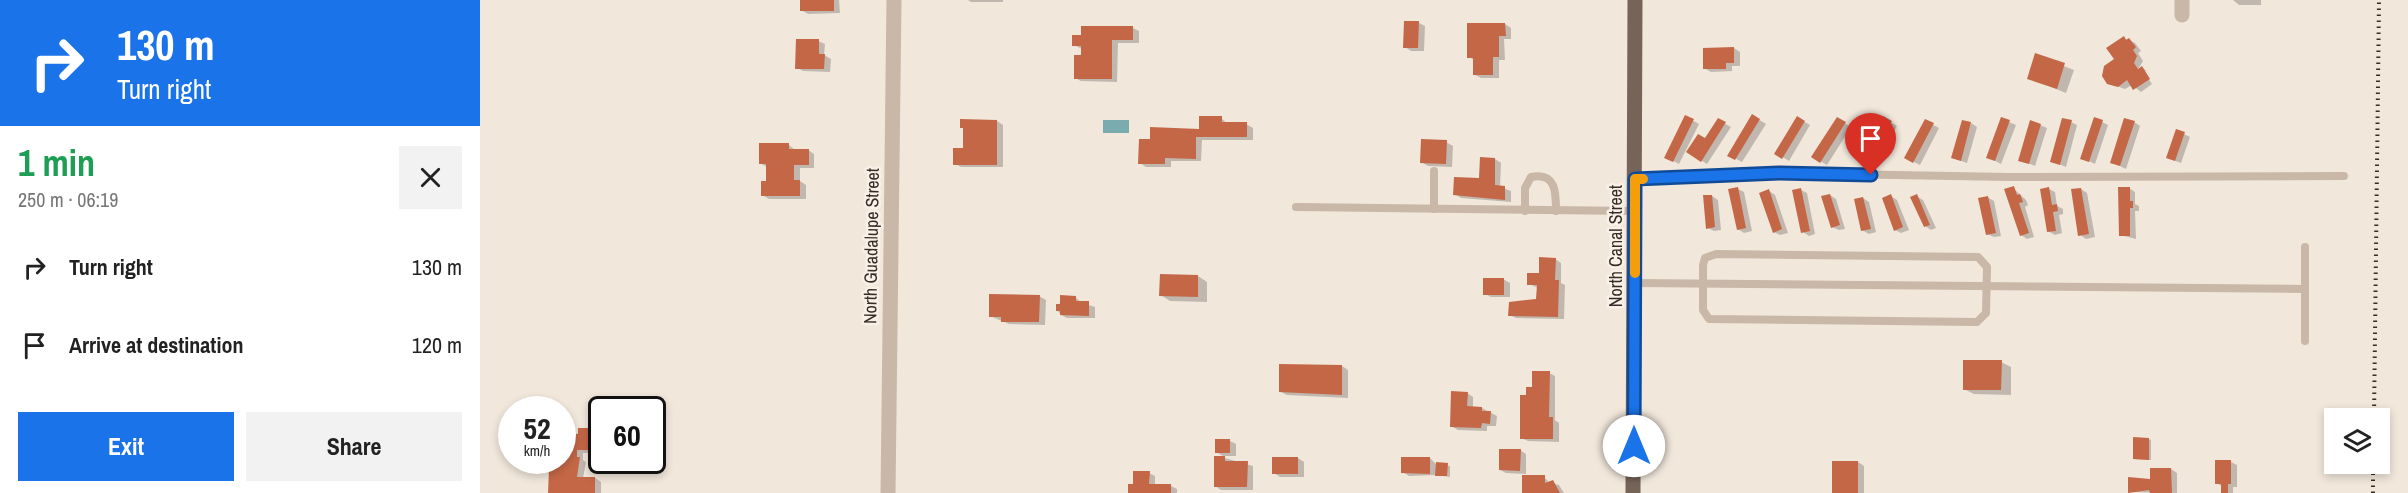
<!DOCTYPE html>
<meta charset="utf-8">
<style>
body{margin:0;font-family:"Archivo Narrow",sans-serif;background:#f2f2f2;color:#222;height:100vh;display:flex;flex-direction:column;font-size:22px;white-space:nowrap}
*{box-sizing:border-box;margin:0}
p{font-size:20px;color:#767676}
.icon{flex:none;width:33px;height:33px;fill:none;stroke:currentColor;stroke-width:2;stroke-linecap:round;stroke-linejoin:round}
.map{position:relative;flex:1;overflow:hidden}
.details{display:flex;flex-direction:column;background:#fff;width:480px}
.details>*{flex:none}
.banner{background:#1a73e8;color:#fff;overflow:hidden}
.fabs{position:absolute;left:1844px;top:408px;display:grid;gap:12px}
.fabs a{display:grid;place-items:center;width:66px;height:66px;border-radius:0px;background:#fff;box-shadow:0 3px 9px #0003;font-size:30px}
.speed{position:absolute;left:18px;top:396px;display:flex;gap:12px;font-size:30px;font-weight:700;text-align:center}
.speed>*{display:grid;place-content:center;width:78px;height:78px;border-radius:50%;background:#fff;box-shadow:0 3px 9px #0003;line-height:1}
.speed small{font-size:15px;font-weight:400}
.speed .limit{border:3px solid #111;border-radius:9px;background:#fff;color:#111}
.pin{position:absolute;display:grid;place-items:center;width:51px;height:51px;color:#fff;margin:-62px -26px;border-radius:50% 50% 50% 0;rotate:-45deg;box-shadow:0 0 6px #0007}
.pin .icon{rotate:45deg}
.me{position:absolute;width:66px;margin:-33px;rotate:0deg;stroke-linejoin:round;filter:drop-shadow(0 0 4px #0008)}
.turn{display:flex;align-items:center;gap:21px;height:126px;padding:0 18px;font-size:27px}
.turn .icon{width:78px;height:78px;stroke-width:2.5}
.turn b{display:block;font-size:42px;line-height:51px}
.round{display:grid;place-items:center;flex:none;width:63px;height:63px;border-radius:0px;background:#f2f2f2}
.head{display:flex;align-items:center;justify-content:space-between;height:102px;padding:0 18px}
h1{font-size:36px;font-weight:700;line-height:45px;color:#1e9e55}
.button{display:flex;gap:12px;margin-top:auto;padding:12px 18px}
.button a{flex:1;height:69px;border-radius:0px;background:#1a73e8;color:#fff;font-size:24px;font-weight:700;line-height:69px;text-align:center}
.button a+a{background:#f2f2f2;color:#222}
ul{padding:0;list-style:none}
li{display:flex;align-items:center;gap:18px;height:78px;padding:0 18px}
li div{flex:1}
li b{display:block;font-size:22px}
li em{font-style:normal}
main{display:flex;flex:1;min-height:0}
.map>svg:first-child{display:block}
.water{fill:#7aabae}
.shadow{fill:#0003}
.building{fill:#c46746}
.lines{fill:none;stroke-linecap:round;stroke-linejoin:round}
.lane{stroke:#c9b7a7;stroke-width:8}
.street{stroke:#c9b7a7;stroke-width:15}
.primary{stroke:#776459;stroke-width:15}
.rail{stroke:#362c27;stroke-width:4;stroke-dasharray:1.5 4.5;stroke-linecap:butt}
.route-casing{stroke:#114b97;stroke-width:15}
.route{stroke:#1a73e8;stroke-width:10}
.slow{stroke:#f59e0b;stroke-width:10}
.labels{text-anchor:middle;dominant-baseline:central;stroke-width:5;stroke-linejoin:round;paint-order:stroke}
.street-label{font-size:18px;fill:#362c27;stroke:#f9f1e7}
</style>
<main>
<section class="details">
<div class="banner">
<div class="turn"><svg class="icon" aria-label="right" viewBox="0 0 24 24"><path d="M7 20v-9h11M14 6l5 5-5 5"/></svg><div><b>130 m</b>Turn right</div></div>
</div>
<div class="head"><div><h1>1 min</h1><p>250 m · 06:19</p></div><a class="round"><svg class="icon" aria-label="close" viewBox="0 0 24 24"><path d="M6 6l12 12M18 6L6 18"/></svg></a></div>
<ul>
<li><svg class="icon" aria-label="right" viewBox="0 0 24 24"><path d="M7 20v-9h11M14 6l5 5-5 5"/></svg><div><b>Turn right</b></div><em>130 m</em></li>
<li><svg class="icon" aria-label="arrive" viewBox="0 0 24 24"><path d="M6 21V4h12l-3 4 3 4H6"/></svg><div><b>Arrive at destination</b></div><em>120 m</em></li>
</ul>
<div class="button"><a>Exit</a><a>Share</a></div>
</section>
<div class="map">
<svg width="1928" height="493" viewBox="0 0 1928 493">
<rect width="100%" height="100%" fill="#f1e7db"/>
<rect class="water" x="623" y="120" width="26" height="13"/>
<g class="shadow">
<path d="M321,0H359L360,13L328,14L321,10Z"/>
<path d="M488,0H523V2H491Z"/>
<path d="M1753,0H1781V5H1759Z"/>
<path d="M939,23L945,26L944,51H931L925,47Z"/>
<path d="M1025,24L1031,28V39H1024L1025,60H1019V78H1001L995,75L994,60L989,57Z"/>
<path d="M602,27L653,28L659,31V43H638L637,82L601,81L595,78L602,49L594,45L602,37Z"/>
<path d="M1644,38L1655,43L1661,51L1658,53L1663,61L1657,71L1662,68L1668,72L1675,82L1667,71H1663L1672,84L1661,92L1652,85L1645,89L1628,83Z"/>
<path d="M338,41L345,44L344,55L351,59L350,72L323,71L317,68Z"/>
<path d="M1254,48L1260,52V66H1252V71L1231,72L1224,68V50Z"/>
<path d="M1556,55L1594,70L1586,93L1549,78Z"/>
<path d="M1273,116L1286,124L1262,162L1249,155Z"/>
<path d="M1206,117L1219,124L1199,164L1186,157Z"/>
<path d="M741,118L748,124H766L773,128V140H722L721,161H691V167H666L660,163L671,141L720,131Z"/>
<path d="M1318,118L1330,125L1309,161L1296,153Z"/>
<path d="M1404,118L1417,126L1397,160L1384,152Z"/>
<path d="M1358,119L1371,127L1347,165L1333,157Z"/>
<path d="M1522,119L1536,125L1521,164L1508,157Z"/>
<path d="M1238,120L1251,127L1227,164L1208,152L1225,140Z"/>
<path d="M517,121L523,125V167H481L475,164L484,150L485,129L481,127Z"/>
<path d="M1446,121L1459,128L1440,165L1426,158Z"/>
<path d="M1591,122L1597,125L1586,167L1572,161Z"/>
<path d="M1622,122L1628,125L1615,164L1602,158Z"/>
<path d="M1654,122L1660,126L1646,169L1631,162Z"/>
<path d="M1491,123L1497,127L1487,163L1473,158Z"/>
<path d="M1560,125L1567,128L1555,166L1540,160Z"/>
<path d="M1704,134L1710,137L1701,163L1693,160Z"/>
<path d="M966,142L973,146L972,167L948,166L941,162Z"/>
<path d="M309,145L315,150H328L334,154V168H320V181L326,185V199H289L282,195L287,182V167L280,163Z"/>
<path d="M1015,159L1021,163L1020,187L1031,191V202L981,198L975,194L1001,180Z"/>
<path d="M1533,188L1546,200L1548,205L1545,207L1554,237L1547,239L1541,235Z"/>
<path d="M1649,188L1655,192V204L1659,206V211H1655L1656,239L1640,235Z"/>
<path d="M1258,189L1264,192L1272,231L1264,233L1258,229Z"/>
<path d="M1569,189L1575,192L1577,206L1583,209V214L1579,215L1582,233L1575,235L1568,231Z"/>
<path d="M1601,189L1607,193L1615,237L1606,239L1600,235Z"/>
<path d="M1321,190L1327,193L1335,234L1329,236L1323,232Z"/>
<path d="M1289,191L1295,195L1308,233L1300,235L1294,232Z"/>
<path d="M1350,195L1356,199L1365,229L1359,230L1352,227Z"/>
<path d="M1232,196L1238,200L1241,230L1234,231L1228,228Z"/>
<path d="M1411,196L1417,200L1429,230L1421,233L1415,230Z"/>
<path d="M1436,196L1443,200L1456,228L1451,230L1445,226Z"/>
<path d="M1507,197L1514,201L1521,236L1514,237L1507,234Z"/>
<path d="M1383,198L1389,202L1396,232L1389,234L1382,230Z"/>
<path d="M1075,259L1081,263V283L1085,285L1084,319L1036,318L1030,315L1058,301V288L1049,284Z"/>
<path d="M718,276L727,282V302L690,301L681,295Z"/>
<path d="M1023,279L1030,283V297H1011L1005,294Z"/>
<path d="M559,296L566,300L565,325L529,324L510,316Z"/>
<path d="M581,297H595L602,303L615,307V318H587L581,315L578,311Z"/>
<path d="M1521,362L1531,367V395L1494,394L1484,389Z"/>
<path d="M862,366L868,370V398L807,395L801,392Z"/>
<path d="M1069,373L1075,376V420L1079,423V442L1048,441L1041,438L1048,396Z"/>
<path d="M987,393L993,397V408H1002L1017,416L1016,426H1007V431L978,430L971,426Z"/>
<path d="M85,430L91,435L116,430L122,433L121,453H103V460L106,462L103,478H115L121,482V493H70V472H59L53,468L82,460Z"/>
<path d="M1669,439L1671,440V460L1654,459Z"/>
<path d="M750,441L756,444V456H743L736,452Z"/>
<path d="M1040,450L1046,454V474L1026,473L1020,470Z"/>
<path d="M745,458L773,466V490H741L735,486Z"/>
<path d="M818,458L824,462V477H800L794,473Z"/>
<path d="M950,458L956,464L970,466V477L956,475L929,476L923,472Z"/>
<path d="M1378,462L1384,466V493H1353Z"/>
<path d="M1751,462L1757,465V487H1753V493H1742V486L1736,483Z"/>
<path d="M1691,469L1697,473V493L1649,492Z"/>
<path d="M669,473L675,476V486H691L697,489V493H650L654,485Z"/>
<path d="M1064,477L1070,483L1079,485L1084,493H1043Z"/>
</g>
<g class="building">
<rect x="320" y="0" width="34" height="11"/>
<path d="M924,21H939L938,48H923Z"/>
<path d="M987,23H1025L1026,36H1019V57H1013V75H993V58H987Z"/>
<path d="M601,26H653V40H632V79H594V55H601V46H592V35H601Z"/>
<path d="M1644,36L1646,40L1649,38L1656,47L1653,50L1657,56L1654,63L1658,69L1662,66L1670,79L1653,90L1647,80L1638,87L1627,84L1622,76L1624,66L1634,59L1626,48Z"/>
<path d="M316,39H339V54H345L344,69H315Z"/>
<path d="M1254,47V63H1246V69H1223V48Z"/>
<path d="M1555,53L1585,63L1577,89L1547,79Z"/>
<path d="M1272,114L1280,119L1255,160L1247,156Z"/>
<path d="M1205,115L1214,119L1193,162L1184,158Z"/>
<path d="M719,116H742V122H767V137H716V159L685,158V164H658L659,139H670V127L719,129Z"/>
<path d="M1317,116L1325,121L1302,159L1294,154Z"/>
<path d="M1403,116L1412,121L1391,157L1382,152Z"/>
<path d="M1357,117L1366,122L1340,163L1331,157Z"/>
<path d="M1521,117L1530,120L1515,161L1506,158Z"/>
<path d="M1614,117L1623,120L1609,162L1600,159Z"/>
<path d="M1238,118L1246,122L1221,162L1206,152L1218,134L1225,138Z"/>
<path d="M1582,118L1592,120L1580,165L1570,162Z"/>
<path d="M1644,118L1655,121L1640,166L1630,163Z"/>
<path d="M480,119L517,120V165H473V148H483V128H480Z"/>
<path d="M1445,119L1454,123L1433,163L1424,158Z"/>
<path d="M1482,120L1491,122L1481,161L1471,158Z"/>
<path d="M1550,120L1561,124L1549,164L1538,161Z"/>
<path d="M1696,129L1705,132L1695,161L1686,158Z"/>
<path d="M941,139L967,140L966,164L940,163Z"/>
<path d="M279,143H309V149H329V165H314V180H320V196H281V181H286V164H279Z"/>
<path d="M1000,157L1015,158V185L1025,186V200L973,195L974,177L999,178Z"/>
<path d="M1534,186L1537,195L1540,194L1543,202L1539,203L1549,233L1540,236L1524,189Z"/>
<path d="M1258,187L1266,228L1257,230L1248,189Z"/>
<path d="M1569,187L1572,205L1577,204L1578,211L1573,212L1576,231L1567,232L1560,189Z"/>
<path d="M1638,187H1650V201H1653V208H1650V236H1639Z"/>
<path d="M1321,188L1330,231L1321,233L1312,190Z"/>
<path d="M1601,188L1609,234L1598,236L1591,189Z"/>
<path d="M1289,189L1302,229L1293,233L1279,193Z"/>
<path d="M1350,194L1360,225L1351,228L1341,196Z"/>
<path d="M1411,194L1423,227L1414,231L1402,198Z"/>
<path d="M1437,194L1450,225L1444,227L1430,197Z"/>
<path d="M1223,195H1232L1235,227L1226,229Z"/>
<path d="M1508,196L1516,233L1506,235L1498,198Z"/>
<path d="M1383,197L1391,229L1381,231L1374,199Z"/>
<path d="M1059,257L1076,258L1075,280H1079L1078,317L1028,316L1029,302L1056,299L1057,285H1047V273H1059Z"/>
<path d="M680,274L718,275V297L679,296Z"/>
<rect x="1003" y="278" width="21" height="17"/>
<path d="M509,294L560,295L559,322H521V317H509Z"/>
<path d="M580,295L596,296V301H609V316L580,315V311H576V304H580Z"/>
<path d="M1483,360H1522L1521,390H1483Z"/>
<path d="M799,364L862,365V395L799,392Z"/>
<path d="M1052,371H1070L1069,417H1073V439H1040V395H1046V387H1052Z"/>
<path d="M971,391L988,392L987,406L1002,407V411H1011L1010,424L1002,423L1001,428L970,427Z"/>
<path d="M82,428H86L85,433L98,434V428H116V450H97V457H100L97,477H115V493H68L69,469H52V460H82Z"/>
<path d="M1653,437L1669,438V460L1653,459Z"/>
<rect x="735" y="439" width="15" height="14"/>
<path d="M1019,449H1041L1040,471L1019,470Z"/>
<path d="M734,456H745V461H768L767,487H734Z"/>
<rect x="792" y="457" width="26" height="17"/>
<path d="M921,457H950V474L921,473Z"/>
<path d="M1735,460H1751V484H1748V493H1741V484H1735Z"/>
<rect x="1352" y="461" width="26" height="32"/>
<path d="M956,462L968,463L967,476H955Z"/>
<path d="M1670,468H1691L1692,493H1670L1669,490L1648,493V477L1670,479Z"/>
<path d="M653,471H670L669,484H691V493H648V484H653Z"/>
<path d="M1042,475H1065V483L1073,480L1080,493H1042Z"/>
</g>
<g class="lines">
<g class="lane">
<path d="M1155,179L1299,173L1529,177L1864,176"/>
<path d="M816,207L1155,211"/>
<path d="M954,209V171"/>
<path d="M1045,211V188L1051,177C1076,172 1076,192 1076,211"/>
<path d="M1236,254L1498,257L1507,267L1506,313L1497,322L1229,319L1223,310V265L1225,258Z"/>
<path d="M1155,283L1825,289"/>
<path d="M1825,341V247"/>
</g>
<g class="street">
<path d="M1702,15V0"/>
<path d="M408,493L414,0"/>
</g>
<path class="primary" d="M1153,493L1155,0"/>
<g class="rail">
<path d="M1894,418L1899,0"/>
<path d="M1893,493V464"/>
</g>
</g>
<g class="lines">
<defs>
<path id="route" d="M1154,446L1155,179L1299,173L1391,175"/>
</defs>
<use href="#route" class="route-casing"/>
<use href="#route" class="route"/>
<path class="slow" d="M1155,273V179H1163"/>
</g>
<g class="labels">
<g class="street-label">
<text transform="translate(391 246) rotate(-89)">North Guadalupe Street</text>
<text transform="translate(1135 246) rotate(-90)">North Canal Street</text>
</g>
</g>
</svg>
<div class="fabs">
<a><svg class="icon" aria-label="layers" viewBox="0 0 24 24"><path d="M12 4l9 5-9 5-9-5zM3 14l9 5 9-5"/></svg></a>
</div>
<div class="speed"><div>52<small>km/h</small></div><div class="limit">60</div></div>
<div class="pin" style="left:1391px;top:175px;background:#d93025"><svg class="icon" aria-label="arrive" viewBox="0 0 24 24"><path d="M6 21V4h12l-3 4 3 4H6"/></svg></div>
<svg class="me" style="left:1154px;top:446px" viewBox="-20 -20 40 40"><circle r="19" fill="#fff"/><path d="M0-13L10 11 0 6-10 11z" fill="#1a73e8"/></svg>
</div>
</main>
